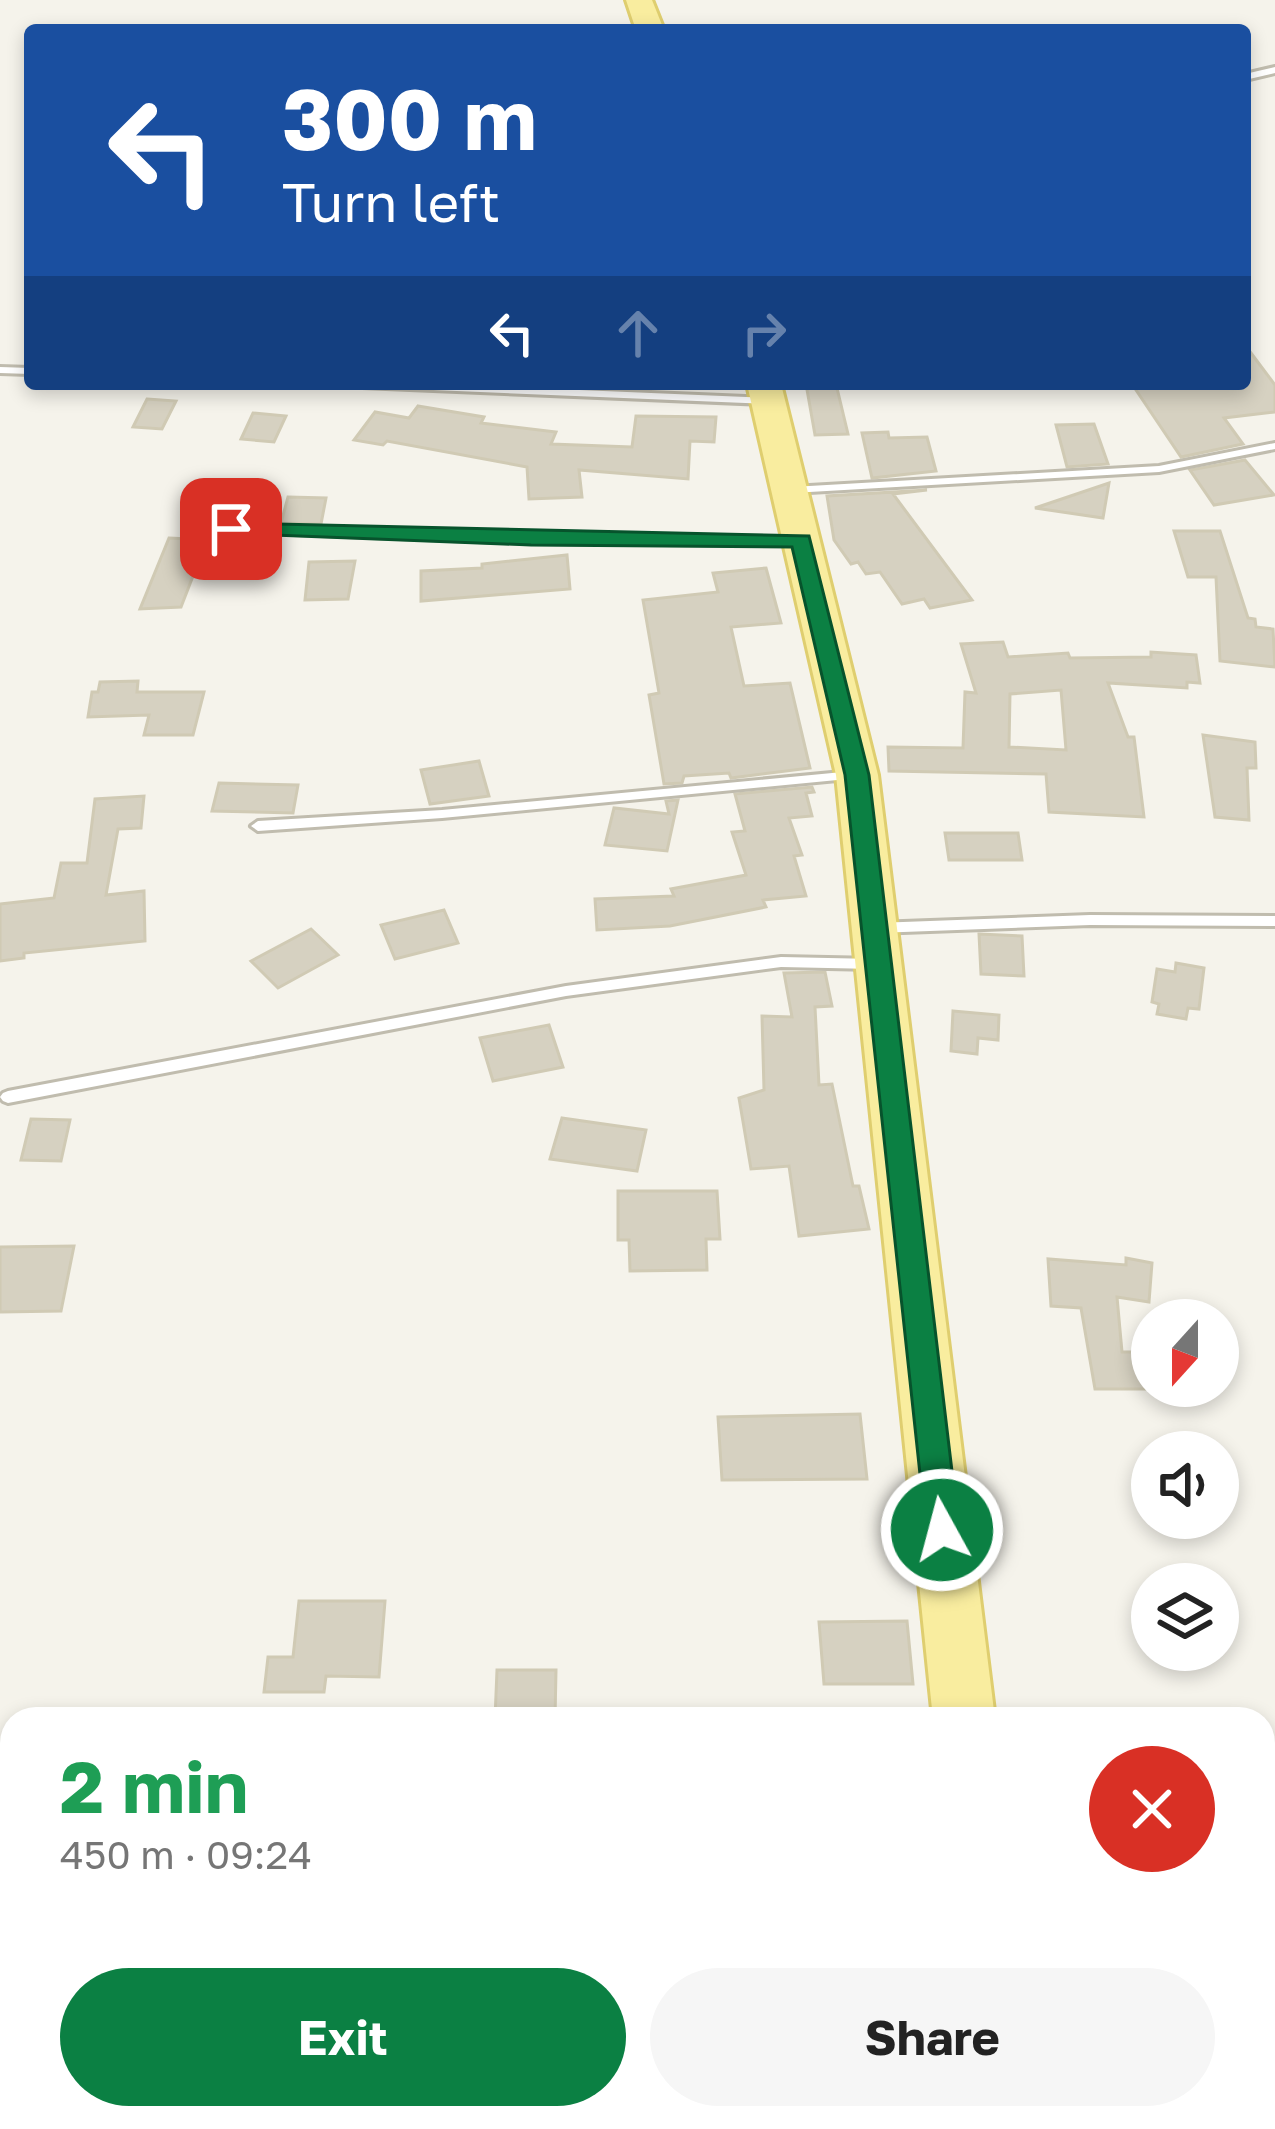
<!DOCTYPE html>
<meta charset="utf-8">
<style>
body{margin:0;font-family:"Golos Text",sans-serif;background:#f6f6f6;color:#222;height:100vh;display:flex;flex-direction:column;font-size:45px;white-space:nowrap}
*{box-sizing:border-box;margin:0}
p{font-size:39px;color:#767676}
.icon{flex:none;width:66px;height:66px;fill:none;stroke:currentColor;stroke-width:2;stroke-linecap:round;stroke-linejoin:round}
.map{position:relative;flex:1;overflow:hidden}
.drawer{position:absolute;left:0px;top:1707px;width:1275px;height:423px;display:flex;flex-direction:column;background:#fff;border-radius:36px 36px 0 0;box-shadow:0 6px 18px #0003}
.drawer>*{flex:none}
.guide{position:absolute;left:24px;top:24px;width:1227px;height:366px;border-radius:12px;box-shadow:0 6px 18px #0003;background:#1a4fa0;color:#fff;overflow:hidden}
.needle{width:78px;rotate:201deg}
.fabs{position:absolute;left:1131px;top:1299px;display:grid;gap:24px}
.fabs a{display:grid;place-items:center;width:108px;height:108px;border-radius:50%;background:#fff;box-shadow:0 6px 18px #0003;font-size:60px}
.pin{position:absolute;display:grid;place-items:center;width:102px;height:102px;color:#fff;margin:-51px;border-radius:24px;box-shadow:0 6px 18px #0006}
.me{position:absolute;width:132px;margin:-66px;rotate:353deg;stroke-linejoin:round;filter:drop-shadow(0 0 9px #0008)}
.turn{display:flex;align-items:center;gap:42px;height:252px;padding:0 60px;font-size:54px}
.turn .icon{width:156px;height:156px;stroke-width:2.5}
.turn b{display:block;font-size:84px;line-height:102px}
.lanes{display:flex;align-items:center;height:114px;padding:0 60px;background:#0003;justify-content:center;gap:60px;direction:ltr}
.lanes .off{opacity:.35}
.round{display:grid;place-items:center;flex:none;width:126px;height:126px;border-radius:63px;background:#f6f6f6}
.summary{display:flex;align-items:center;justify-content:space-between;height:204px;padding:0 60px}
h1{font-size:72px;font-weight:700;line-height:90px;color:#1e9e55}
.cta{display:flex;gap:24px;margin-top:auto;padding:24px 60px}
.cta a{flex:1;height:138px;border-radius:72px;background:#0b8043;color:#fff;font-size:48px;font-weight:700;line-height:138px;text-align:center}
.cta a+a{background:#f6f6f6;color:#222}
.map>svg:first-child{display:block}
.building{fill:#d6d1c1;stroke:#d0cab4;stroke-width:3;fill-rule:evenodd}
.lines{fill:none;stroke-linecap:round;stroke-linejoin:round}
.lane-casing{stroke:#c0bcae;stroke-width:6}
.primary-casing{stroke:#dfce6f;stroke-width:6}
.lane{fill:#fff;fill-rule:evenodd}
.primary{fill:#f9ed9f;fill-rule:evenodd}
.route{fill:#0b8043;stroke:#07532c;stroke-width:3}
</style>
<div class="map">
<svg width="1275" height="2129" viewBox="0 0 1275 2129">
<rect width="100%" height="100%" fill="#f5f3eb"/>
<g class="building">
<path d="M1245,345L1275,385V412L1224,418L1243,444L1181,457L1132,384H1245Z"/>
<path d="M806,384H836L848,434L815,435Z"/>
<path d="M147,399L176,401L162,429L133,427Z"/>
<path d="M418,406L484,417L481,423L556,432L551,444L632,447L636,416L716,417L714,442L690,441L688,479L579,470L582,497L529,499L527,467L387,441L383,445L354,440L375,412L409,418Z"/>
<path d="M253,413L286,416L274,442L241,439Z"/>
<path d="M1094,424L1108,464L1067,467L1056,425Z"/>
<path d="M888,432L889,438L927,437L936,471L872,478L862,433Z"/>
<path d="M1245,460L1274,495L1214,505L1190,470Z"/>
<path d="M1109,483L1103,518L1035,508Z"/>
<path d="M927,490L893,494L972,600L930,608L924,599L902,604L880,572L866,574L858,562L851,564L834,540L827,496Z"/>
<path d="M288,497L326,498L321,524L281,523Z"/>
<path d="M1174,531H1220L1248,618L1255,619L1256,627L1273,629L1275,667L1220,661L1216,577H1188Z"/>
<path d="M169,538L207,540L181,607L140,609Z"/>
<path d="M567,555L570,589L421,601V571L482,568V564Z"/>
<path d="M355,561L348,599L305,600L309,562Z"/>
<path d="M766,568L781,623L731,627L744,686L790,683L810,768L731,778L729,773L684,776L682,783L664,784L649,695L659,693L643,600L718,592L713,573Z"/>
<path d="M1003,642L1008,657L1068,653L1070,658L1151,657V652L1196,655L1200,683L1187,682V688L1108,683L1128,737H1134L1144,817L1049,812L1046,774L889,771L888,747L963,748L965,692L976,693L961,644ZM1061,690L1066,750L1009,747L1010,694Z"/>
<path d="M138,681L137,692H204L193,735H144L149,715L88,717L92,692H98L100,682Z"/>
<path d="M1203,735L1255,742L1256,768H1247L1249,820L1215,817Z"/>
<path d="M479,761L489,796L430,804L421,770Z"/>
<path d="M219,783L298,785L293,813L212,811Z"/>
<path d="M812,787L814,792L806,793L812,816L789,818L802,855L794,856L806,896L763,900L766,907L670,926L597,930L595,899L674,896L671,889L746,875L732,832L745,831L735,794Z"/>
<path d="M144,796L141,828L118,829L106,895L144,891L145,941L24,953V958L0,961V904L54,898L61,863H87L95,799Z"/>
<path d="M678,800L667,851L605,845L614,808L669,814L666,801Z"/>
<path d="M945,833H1018L1022,860H949Z"/>
<path d="M444,910L458,943L395,959L381,925Z"/>
<path d="M311,929L338,955L278,988L251,961Z"/>
<path d="M979,934L1022,936L1024,976L981,974Z"/>
<path d="M1176,963L1204,968L1199,1009L1188,1008L1186,1019L1157,1014L1159,1004L1152,1002L1157,969L1175,972Z"/>
<path d="M825,972L832,1006L815,1007L819,1085L832,1084L853,1186H859L869,1229L799,1236L789,1166L751,1169L739,1098L764,1090L762,1016L792,1017L784,973Z"/>
<path d="M953,1011L999,1015L998,1040L978,1038L977,1054L951,1051Z"/>
<path d="M549,1025L563,1067L493,1081L480,1038Z"/>
<path d="M562,1118L646,1130L637,1171L550,1159Z"/>
<path d="M31,1119L70,1120L61,1161L21,1160Z"/>
<path d="M618,1191H717L720,1239H706L707,1270L630,1271L629,1240H618Z"/>
<path d="M74,1246L61,1311L0,1312V1247Z"/>
<path d="M1126,1258L1152,1263L1149,1302L1117,1297L1122,1352H1152V1389H1095L1081,1308L1051,1306L1048,1259L1126,1265Z"/>
<path d="M860,1414L867,1479L722,1480L718,1417Z"/>
<path d="M299,1601H385L379,1677L326,1676L324,1692H264L268,1657H293Z"/>
<path d="M907,1621L913,1684H824L819,1622Z"/>
<path d="M497,1670H556L555,1719H495Z"/>
</g>
<g class="lines">
<defs>
<g id="lane">
<path d="M1275,67V73L1245,80V74Z"/>
<path d="M0,367L30,368V374L0,373Z"/>
<path d="M357,384H439L767,398L772,401L767,404L362,387Z"/>
<path d="M1275,443V449L1159,472L792,493L786,490L792,487L1159,466Z"/>
<path d="M189,525L531,535L802,537L808,541L802,545L531,543L185,530V526Z"/>
<path d="M853,771L860,775L858,778L442,818L258,831L251,826L258,821L442,810Z"/>
<path d="M1090,915L1275,916V926L1090,925L876,933L869,928L876,923Z"/>
<path d="M781,957L875,959L882,964L875,969L781,967L566,996L8,1103L3,1101L0,1097L3,1093L8,1091L566,986Z"/>
</g>
<g id="primary">
<path d="M626,0H652L664,30H636Z"/>
<path d="M747,384H781L878,775L995,1719H933L836,775Z"/>
<path d="M991,2118H1061L1062,2129H992Z"/>
</g>
</defs>
<use href="#lane" class="lane-casing"/>
<use href="#primary" class="primary-casing"/>
<use href="#lane" class="lane"/>
<use href="#primary" class="primary"/>
</g>
<path class="route" d="M231,523L809,536L869,775L959,1530L954,1541L942,1545L931,1541L926,1530L845,775L792,547L531,545L224,533L221,529Z"/>
</svg>
<div class="fabs">
<a><svg class="needle" viewBox="-14 -14 28 28"><path d="M0-13l5 13h-10z" fill="#e53935"/><path d="M0 13l5-13h-10z" fill="#767676"/></svg></a>
<a><svg class="icon" aria-label="sound" viewBox="0 0 24 24"><path d="M4 9h4l5-4v14l-5-4H4zM17 9q2 3 0 6"/></svg></a>
<a><svg class="icon" aria-label="layers" viewBox="0 0 24 24"><path d="M12 4l9 5-9 5-9-5zM3 14l9 5 9-5"/></svg></a>
</div>
<div class="pin" style="left:231px;top:529px;background:#d93025"><svg class="icon" aria-label="arrive" viewBox="0 0 24 24"><path d="M6 21V4h12l-3 4 3 4H6"/></svg></div>
<svg class="me" style="left:942px;top:1530px" viewBox="-20 -20 40 40"><circle r="17" fill="#0b8043" stroke="#fff" stroke-width="3"/><path d="M0-11L8 9 0 5-8 9z" fill="#fff"/></svg>
<div class="guide">
<div class="turn"><svg class="icon" aria-label="left" viewBox="0 0 24 24"><path d="M17 20v-9H6M10 6l-5 5 5 5"/></svg><div><b>300 m</b>Turn left</div></div>
<div class="lanes"><svg class="icon" aria-label="left" viewBox="0 0 24 24"><path d="M17 20v-9H6M10 6l-5 5 5 5"/></svg><svg class="icon off" aria-label="ahead" viewBox="0 0 24 24"><path d="M12 20V5M6 11l6-6 6 6"/></svg><svg class="icon off" aria-label="right" viewBox="0 0 24 24"><path d="M7 20v-9h11M14 6l5 5-5 5"/></svg></div>
</div>
<section class="drawer">
<div class="summary"><div><h1>2 min</h1><p>450 m · 09:24</p></div><a class="round" style="background:#d93025;color:#fff"><svg class="icon" aria-label="close" viewBox="0 0 24 24"><path d="M6 6l12 12M18 6L6 18"/></svg></a></div>
<div class="cta"><a>Exit</a><a>Share</a></div>
</section>
</div>
